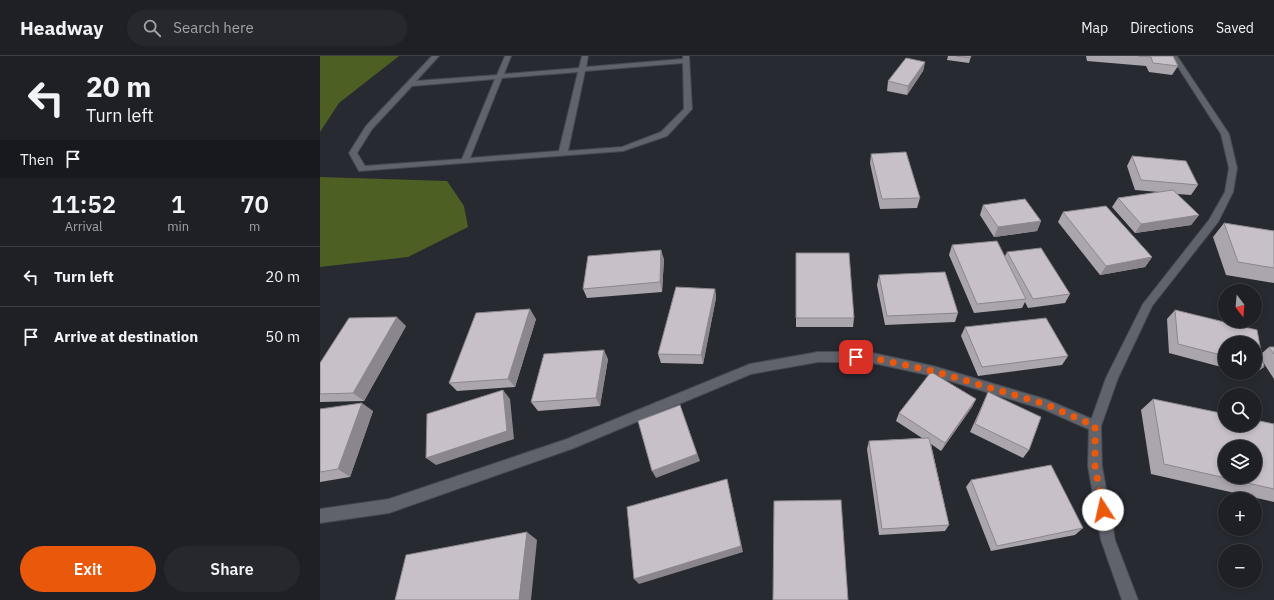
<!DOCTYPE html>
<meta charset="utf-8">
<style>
body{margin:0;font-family:"IBM Plex Sans",sans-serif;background:#26282e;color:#f1f3f6;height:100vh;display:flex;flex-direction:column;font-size:15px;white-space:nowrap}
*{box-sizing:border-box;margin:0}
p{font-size:13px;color:#a1a3a7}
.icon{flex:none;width:22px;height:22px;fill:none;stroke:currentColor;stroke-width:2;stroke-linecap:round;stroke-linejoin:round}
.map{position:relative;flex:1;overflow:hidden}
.sheet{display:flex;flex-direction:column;background:#1e2026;width:320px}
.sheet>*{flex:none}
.guide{background:#1e2026;color:#f1f3f6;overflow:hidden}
.needle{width:26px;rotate:164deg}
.tools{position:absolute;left:898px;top:228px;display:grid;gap:8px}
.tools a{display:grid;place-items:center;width:44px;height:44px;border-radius:50%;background:#1e2026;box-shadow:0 2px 6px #0003,0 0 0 1px #3c3e43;font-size:20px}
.pin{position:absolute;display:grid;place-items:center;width:34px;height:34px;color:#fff;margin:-17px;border-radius:8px;box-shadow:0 2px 6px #0006}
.me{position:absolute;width:44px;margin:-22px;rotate:350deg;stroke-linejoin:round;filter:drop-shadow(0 0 3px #0008)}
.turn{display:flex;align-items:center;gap:14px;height:84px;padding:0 20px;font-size:18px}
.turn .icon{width:52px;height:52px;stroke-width:2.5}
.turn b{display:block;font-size:28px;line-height:34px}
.then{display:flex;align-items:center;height:38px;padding:0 20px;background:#0003;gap:8px;font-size:15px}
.eta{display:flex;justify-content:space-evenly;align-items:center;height:68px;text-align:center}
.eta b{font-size:24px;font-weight:600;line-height:28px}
.button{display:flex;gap:8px;margin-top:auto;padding:8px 20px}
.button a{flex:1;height:46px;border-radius:24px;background:#ea580c;color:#fff;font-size:16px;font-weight:600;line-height:46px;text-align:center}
.button a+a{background:#26282e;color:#f1f3f6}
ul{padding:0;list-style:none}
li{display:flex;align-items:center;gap:12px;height:60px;padding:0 20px;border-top:1px solid #3c3e43}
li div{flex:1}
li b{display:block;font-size:15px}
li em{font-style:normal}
header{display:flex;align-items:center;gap:24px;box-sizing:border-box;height:56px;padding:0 20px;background:#1e2026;border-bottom:1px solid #3c3e43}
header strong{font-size:19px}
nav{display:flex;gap:22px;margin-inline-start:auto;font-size:14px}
.search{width:280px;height:36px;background:#26282e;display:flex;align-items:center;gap:10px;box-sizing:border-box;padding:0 14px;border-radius:22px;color:#a1a3a7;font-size:15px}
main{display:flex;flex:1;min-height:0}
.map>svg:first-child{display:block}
.forest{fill:#4d5f22}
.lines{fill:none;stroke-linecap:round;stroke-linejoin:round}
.service-casing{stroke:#46484f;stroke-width:2}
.minor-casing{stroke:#46484f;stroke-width:2}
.service{fill:#60636c;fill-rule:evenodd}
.minor{fill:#60636c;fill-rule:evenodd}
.wall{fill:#aba5ad}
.shaded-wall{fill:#8b868d}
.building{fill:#c7c0c9;stroke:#8b868d;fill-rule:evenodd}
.route{stroke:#ea580c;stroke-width:7;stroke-dasharray:0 12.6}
</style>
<header>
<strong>Headway</strong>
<div class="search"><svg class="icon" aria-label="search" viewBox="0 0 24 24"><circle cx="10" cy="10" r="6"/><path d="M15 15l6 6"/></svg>Search here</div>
<nav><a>Map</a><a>Directions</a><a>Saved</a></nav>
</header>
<main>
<section class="sheet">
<div class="guide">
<div class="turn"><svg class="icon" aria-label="left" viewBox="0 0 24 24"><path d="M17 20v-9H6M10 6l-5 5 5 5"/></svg><div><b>20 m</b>Turn left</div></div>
<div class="then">Then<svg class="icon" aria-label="arrive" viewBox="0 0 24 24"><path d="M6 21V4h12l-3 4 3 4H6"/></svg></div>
</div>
<div class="eta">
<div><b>11:52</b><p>Arrival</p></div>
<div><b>1</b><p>min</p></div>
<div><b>70</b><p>m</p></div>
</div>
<ul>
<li><svg class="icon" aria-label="left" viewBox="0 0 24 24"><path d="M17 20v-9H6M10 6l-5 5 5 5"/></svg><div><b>Turn left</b></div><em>20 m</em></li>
<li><svg class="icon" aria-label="arrive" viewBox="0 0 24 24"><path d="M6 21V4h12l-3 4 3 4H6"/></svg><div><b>Arrive at destination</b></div><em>50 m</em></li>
</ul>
<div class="button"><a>Exit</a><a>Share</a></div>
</section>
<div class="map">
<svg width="954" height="544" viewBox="0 0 954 544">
<rect width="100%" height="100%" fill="#282a32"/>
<g class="forest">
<path d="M0,0H79L19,47L0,76Z"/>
<path d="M0,121L127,125L144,150L148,171L88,201L0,211Z"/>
</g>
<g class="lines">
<defs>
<g id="service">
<path d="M112,0H119L96,25L177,19L185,0H191L184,18L259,12L262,0H268L266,11L363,3V0H369L372,53L347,80L303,95L39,115L29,97L46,70ZM363,7L364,53L341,76L302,91L248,95L265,15ZM258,16L239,95L150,102L182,22ZM175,23L142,103L45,110L37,97L52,73L92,30Z"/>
<path d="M498,296H548L613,310L725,343L779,366L781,370L779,374L775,376L723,353L613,320L548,306H498L431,318L254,392L69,457L0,467V453L69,443L247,383L430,308Z"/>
</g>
<path id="minor" d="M851,0H857L909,78L917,112L913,136L898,166L832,250L798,322L781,370L782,410L795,484L818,544H802L781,484L768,410L769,370L786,322L823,248L889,164L905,136L909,112L901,78Z"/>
</defs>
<use href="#service" class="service-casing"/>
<use href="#minor" class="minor-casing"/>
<use href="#service" class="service"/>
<use href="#minor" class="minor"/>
</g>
<g class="wall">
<path d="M628,0H651L649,7L627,4Z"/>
<path d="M766,0H853L858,10L852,19L829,16L826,10L767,5Z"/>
<path d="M605,6L603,15L587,39L567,35L568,25Z"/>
<path d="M551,98L600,142L597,152L560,153L550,107Z"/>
<path d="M812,100L878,129L871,139L857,138L879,159L871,169L815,177L792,151L798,142L839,136L815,134L807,110Z"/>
<path d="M663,149L721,165L717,175L674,181L660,159Z"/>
<path d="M743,156L832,201L825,211L780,219L738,166Z"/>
<path d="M904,167L954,175V227L906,219L893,181Z"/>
<path d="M632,189L685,200L687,196L750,238L745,247L708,252L705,246L702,252L654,257L629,199Z"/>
<path d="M476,197L534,262L533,271H476Z"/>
<path d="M344,203L342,236L267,242L263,233Z"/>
<path d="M559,219L638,257L635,266L565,269L557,229Z"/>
<path d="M395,233L396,242L383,308L341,307L338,298Z"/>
<path d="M855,254L937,274L941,298L949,291H954V323L943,306L944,311L933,319L925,317H935V287H905V312L849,297L847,263Z"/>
<path d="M216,263L195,331L137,335L129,327Z"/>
<path d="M86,270L44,345L0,346V307Z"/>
<path d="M645,271L748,300L742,309L658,320L641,280Z"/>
<path d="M288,303L280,350L218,355L211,346Z"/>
<path d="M668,336L709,394L703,402L650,376L664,345Z"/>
<path d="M656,343L652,351L621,395L611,388L629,469L625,475L559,479L547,393L549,385L602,382L576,365L579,357Z"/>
<path d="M833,343L954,368V446L831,418L821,354Z"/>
<path d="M0,353L53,355L30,421L0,426Z"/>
<path d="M651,424L763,472L755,479L671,495L646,431Z"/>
</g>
<g class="shaded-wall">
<path d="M605,6L603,15L587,39L588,30Z"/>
<path d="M879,159L871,169L815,177L821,168Z"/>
<path d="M721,165L717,175L674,181L678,171Z"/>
<path d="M341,194L344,203L342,236L340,226Z"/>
<path d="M832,201L825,211L780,219L786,210Z"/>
<path d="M395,233L396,242L383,308L381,299Z"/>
<path d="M210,253L216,263L195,331L188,323Z"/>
<path d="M77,261L86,270L44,345L33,337Z"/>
<path d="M284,294L288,303L280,350L276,342Z"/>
<path d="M183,334L190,343L194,383L116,409L106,402Z"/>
<path d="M656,343L652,351L621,395L625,387Z"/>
<path d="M42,347L53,355L30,421L18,413Z"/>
<path d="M360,349L380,405L336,422L332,415Z"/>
<path d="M407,423L423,496L319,528L314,523Z"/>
<path d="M207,476L217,484L211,544H199Z"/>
</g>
<g class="building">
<path d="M636,0H651L650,2Z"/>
<path d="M818,0H853L858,10L833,7L831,1Z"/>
<path d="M586,2L605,6L588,30L568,25Z"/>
<path d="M586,96L600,142L562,143L551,98Z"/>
<path d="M812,100L866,105L878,129L821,124Z"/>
<path d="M853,134L879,159L821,168L798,142Z"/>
<path d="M705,143L721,165L678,171L663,149Z"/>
<path d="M786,150L832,201L786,210L743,156Z"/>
<path d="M904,167L954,175V212L918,206Z"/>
<path d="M677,185L706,243L657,248L632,189Z"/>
<path d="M721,192L750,238L713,243L687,196Z"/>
<path d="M341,194L340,226L263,233L268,200Z"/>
<path d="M476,197H529L534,262H476Z"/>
<path d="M625,216L638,257L567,260L559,219Z"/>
<path d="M356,231L395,233L381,299L338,298Z"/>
<path d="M210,253L188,323L129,327L156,257Z"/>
<path d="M855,254L937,274L944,311L935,308V287H905V300L858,288Z"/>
<path d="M77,261L33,337L0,338V307L29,262Z"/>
<path d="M726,262L748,300L662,311L645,271Z"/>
<path d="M949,291H954V298Z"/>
<path d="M284,294L276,342L211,346L224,298Z"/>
<path d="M611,316L656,343L625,387L579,357Z"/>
<path d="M183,334L187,375L106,402L107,358Z"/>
<path d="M668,336L721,361L709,394L655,368Z"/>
<path d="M833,343L905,358V369H935V364L954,368V433L844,408ZM905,391H935V421H905Z"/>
<path d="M42,347L18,413L0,416V353Z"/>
<path d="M360,349L377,398L332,415L318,365Z"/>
<path d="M609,382L629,469L562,473L549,385Z"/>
<path d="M731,409L763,472L677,490L651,424Z"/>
<path d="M407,423L421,490L314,523L307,451Z"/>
<path d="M521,444L528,544H453L454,445Z"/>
<path d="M207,476L199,544H75L86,499Z"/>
</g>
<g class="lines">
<path class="route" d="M536,301H548L613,315L725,348L775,370V410L783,454"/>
</g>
</svg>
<div class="tools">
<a><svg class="needle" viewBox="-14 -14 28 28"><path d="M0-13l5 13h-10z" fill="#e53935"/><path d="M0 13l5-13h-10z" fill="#a1a3a7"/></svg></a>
<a><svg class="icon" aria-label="sound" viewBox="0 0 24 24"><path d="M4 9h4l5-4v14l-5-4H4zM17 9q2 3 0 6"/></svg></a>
<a><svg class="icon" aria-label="search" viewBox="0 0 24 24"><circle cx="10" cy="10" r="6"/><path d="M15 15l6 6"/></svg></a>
<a><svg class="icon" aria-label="layers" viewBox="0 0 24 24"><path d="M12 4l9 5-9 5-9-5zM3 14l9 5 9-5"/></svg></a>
<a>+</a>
<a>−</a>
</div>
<div class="pin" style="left:536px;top:301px;background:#d93025"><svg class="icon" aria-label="arrive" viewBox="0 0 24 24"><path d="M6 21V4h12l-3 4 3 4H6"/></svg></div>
<svg class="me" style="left:783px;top:454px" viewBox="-20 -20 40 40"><circle r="19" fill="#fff"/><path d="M0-13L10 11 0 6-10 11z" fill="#ea580c"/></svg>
</div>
</main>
